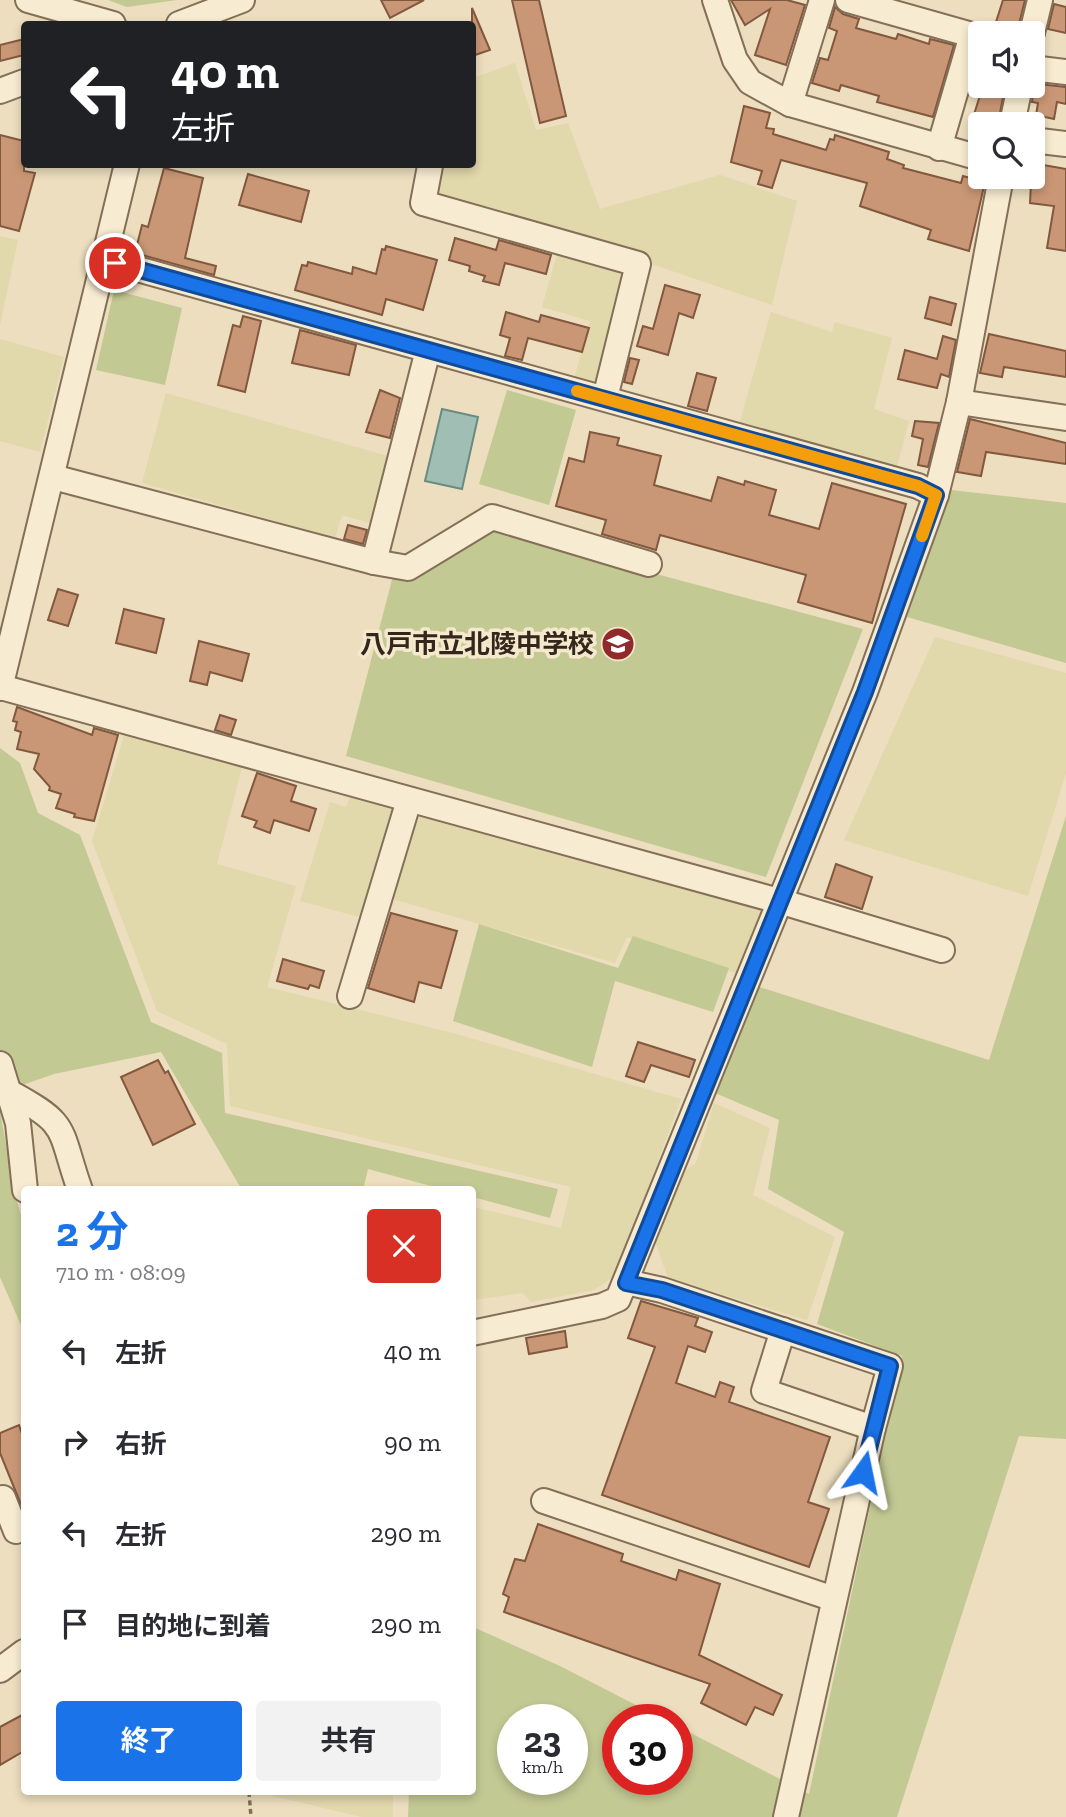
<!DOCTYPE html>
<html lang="ja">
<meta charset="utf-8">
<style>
body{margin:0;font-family:"Zilla Slab","Noto Sans JP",serif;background:#f2f2f3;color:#2b2b33;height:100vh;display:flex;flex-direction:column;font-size:26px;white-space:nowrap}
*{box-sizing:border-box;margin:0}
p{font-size:23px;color:#7c7c81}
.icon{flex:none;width:38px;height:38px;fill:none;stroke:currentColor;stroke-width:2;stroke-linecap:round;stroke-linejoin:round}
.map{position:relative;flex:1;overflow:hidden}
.details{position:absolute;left:21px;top:1186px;width:455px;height:609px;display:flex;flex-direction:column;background:#fff;border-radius:7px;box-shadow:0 4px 10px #0003}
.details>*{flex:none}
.top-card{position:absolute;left:21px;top:21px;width:455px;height:147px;border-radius:7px;box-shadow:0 4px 10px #0003;background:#202124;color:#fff;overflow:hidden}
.tools{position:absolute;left:968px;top:21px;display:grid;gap:14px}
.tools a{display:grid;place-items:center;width:77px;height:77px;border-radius:7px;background:#fff;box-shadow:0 4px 10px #0003;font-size:35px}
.speed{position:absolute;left:497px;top:1704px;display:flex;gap:14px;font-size:35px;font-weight:700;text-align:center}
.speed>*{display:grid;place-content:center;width:91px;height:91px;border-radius:50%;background:#fff;box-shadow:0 4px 10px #0003;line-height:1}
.speed small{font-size:18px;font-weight:400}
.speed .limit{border:10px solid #d22;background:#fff;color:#111}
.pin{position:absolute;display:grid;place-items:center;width:60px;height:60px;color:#fff;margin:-30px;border:4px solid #fff;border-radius:50%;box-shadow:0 2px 7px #0007}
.me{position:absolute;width:77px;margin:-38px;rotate:12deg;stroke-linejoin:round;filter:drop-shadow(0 0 5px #0008)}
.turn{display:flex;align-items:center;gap:24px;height:147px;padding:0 35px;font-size:32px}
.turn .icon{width:91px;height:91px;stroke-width:2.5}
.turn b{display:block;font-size:49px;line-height:60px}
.round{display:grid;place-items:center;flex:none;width:74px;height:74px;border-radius:7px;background:#f2f2f3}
.headline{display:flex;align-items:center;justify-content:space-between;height:119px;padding:0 35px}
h1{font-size:42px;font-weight:700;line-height:52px;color:#1a73e8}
.button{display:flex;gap:14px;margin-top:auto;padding:14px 35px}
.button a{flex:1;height:80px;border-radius:7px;background:#1a73e8;color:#fff;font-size:28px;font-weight:700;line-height:80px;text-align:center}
.button a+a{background:#f2f2f3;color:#2b2b33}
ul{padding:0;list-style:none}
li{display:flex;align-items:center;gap:21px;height:91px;padding:0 35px}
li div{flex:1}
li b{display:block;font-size:26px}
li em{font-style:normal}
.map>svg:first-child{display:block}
.farmland{fill:#e1d8ac}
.green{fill:#c3c993;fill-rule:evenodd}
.water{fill:#a1beb5;stroke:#698b82;stroke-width:2}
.building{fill:#c99775;stroke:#82583e;stroke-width:2}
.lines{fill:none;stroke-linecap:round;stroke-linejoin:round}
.minor-casing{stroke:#846f58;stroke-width:28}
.path{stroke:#846f58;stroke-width:3.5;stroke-dasharray:5 3.5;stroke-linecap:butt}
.minor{stroke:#f7ebd1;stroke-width:24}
.route-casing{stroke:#114b97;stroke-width:18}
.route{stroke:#1a73e8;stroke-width:12}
.slow{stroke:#f59e0b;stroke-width:12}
.labels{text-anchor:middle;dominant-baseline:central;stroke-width:7;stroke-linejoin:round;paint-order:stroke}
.poi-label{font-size:26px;font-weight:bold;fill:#33271c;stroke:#f4e8cd;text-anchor:end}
</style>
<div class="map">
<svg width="1066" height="1817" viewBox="0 0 1066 1817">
<rect width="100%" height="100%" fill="#ecdebe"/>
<g class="farmland">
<path d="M515,63L536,130L568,123L600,209L720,175L797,201L772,305L631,257L600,386L574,379L590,321L542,307L562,237L430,198L437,165L472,164L473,78Z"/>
<path d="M0,236L18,240L0,325Z"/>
<path d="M771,312L832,332L835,322L892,338L874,409L909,421L896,470L739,425Z"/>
<path d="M0,339L64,357L40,452L0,441Z"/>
<path d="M166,393L388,456L370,523L342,515L335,538L142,483Z"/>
<path d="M935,637L1066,673V773L1028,896L844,840Z"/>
<path d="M124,736L242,767L217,864L296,886L267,987L449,1032L681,1099L615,1276L594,1290L531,1302L523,1293L473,1300V1207L561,1228L571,1187L230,1106L227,1044L157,1011L92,841Z"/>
<path d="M351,794L759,907L764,914L738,974L627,937L615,963L389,898L367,919L300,901L330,802L346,807Z"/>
<path d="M714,1103L770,1128L753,1195L835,1237L807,1320L668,1278L654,1238L683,1172L696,1163Z"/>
<path d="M272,1792H393V1817H362L273,1796Z"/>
</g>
<g class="green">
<path d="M108,0H177L127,7Z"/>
<path d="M114,290L182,308L165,385L96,370Z"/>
<path d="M507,390L576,410L549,505L479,484Z"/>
<path d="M951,490L1066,503V663L907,617Z"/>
<path d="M495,531L863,629L766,877L346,756L393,576L477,534Z"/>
<path d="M0,748L20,763L38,813L80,835L151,1022L222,1053L225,1113L558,1189L550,1218L473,1197L472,1190H446L368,1169L363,1190H242L161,1052L54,1074L0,1093Z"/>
<path d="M1066,816V1439L1019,1436L897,1817H408L409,1792H472L473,1627L560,1666L665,1720H618V1780H677V1726L809,1794L902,1356L817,1324L844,1232L768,1189L779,1120L715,1093L753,985L989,1060ZM513,1720H572V1780H513Z"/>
<path d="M479,924L618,968L633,936L729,968L713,1012L615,981L592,1067L453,1021Z"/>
<path d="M0,1111L14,1189L24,1227V1332L0,1277Z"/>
</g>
<path class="water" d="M442,409L478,417L462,489L425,481Z"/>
<g class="building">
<path d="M381,0H424L390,18Z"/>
<path d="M512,0H539L566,116L540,123Z"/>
<path d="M731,0H787L805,5L786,65L755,55L770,9L745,25Z"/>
<path d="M1003,0H1025L1018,28L996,22Z"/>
<path d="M1054,4L1066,7V33L1048,29Z"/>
<path d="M835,7L843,14L859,19L856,28L896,39L898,34L929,44L930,39L954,45L933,117L877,102L879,96L841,85L839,91L812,83L820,58L828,60L837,31L829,28Z"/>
<path d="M472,8L490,50L472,56Z"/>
<path d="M24,39V55L0,61V45Z"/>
<path d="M1038,84L1066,87V104L1057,102L1054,119L1036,115L1038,103L1032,102L1034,86Z"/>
<path d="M983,86H1005L998,124H971Z"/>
<path d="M744,106L770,113L766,128L774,129L773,134L826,150L830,139L834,140L835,135L889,152L887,159L904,165L903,168L961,183L963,176L985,182L969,251L928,239L931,230L860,206L867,183L781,160L772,188L758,184L762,171L731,162Z"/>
<path d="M0,135L24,141V171L35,173L19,231L0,226Z"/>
<path d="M1032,163L1066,169V251L1047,248L1054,206L1030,203Z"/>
<path d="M164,168L203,178L185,258L216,266L214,275L135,253L142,225L148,227Z"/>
<path d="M248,174L309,191L301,222L239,205Z"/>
<path d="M455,238L496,250L499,240L551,255L546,274L505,263L499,285L483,281L485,276L469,271L470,266L449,260Z"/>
<path d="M386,246L437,260L423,310L386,299L382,315L295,290L302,265L307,266L308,262L352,274L353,267L376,274L382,249L385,250Z"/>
<path d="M665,285L700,295L693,318L679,313L668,355L637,346L643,326L653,329Z"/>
<path d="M930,297L956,304L951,325L925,318Z"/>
<path d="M506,312L539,322L541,315L589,328L582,352L528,338L522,360L505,356L510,338L500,335Z"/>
<path d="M243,316L261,321L245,392L218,385L233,325L240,327Z"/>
<path d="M300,330L356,345L349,375L292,363Z"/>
<path d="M989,334L1066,351V377L1004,367L1002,377L980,373Z"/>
<path d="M943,336L956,340L949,377L941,374L937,388L898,379L905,350L937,359Z"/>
<path d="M630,358L639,360L632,384L624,382Z"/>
<path d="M697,373L716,378L707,411L688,406Z"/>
<path d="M380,390L400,398L390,438L366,432Z"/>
<path d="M970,419L1066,443V464L986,452L981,476L957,472Z"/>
<path d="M915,421L939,423L928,467L918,465L923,439L912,436Z"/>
<path d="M590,432L619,438L617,445L661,456L654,485L711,501L718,477L744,485L745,481L776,490L769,515L819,529L832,483L906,504L872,623L798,602L806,575L660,535L656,550L602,534L606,520L556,506L569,458L584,462Z"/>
<path d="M348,525L367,530L363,544L344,539Z"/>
<path d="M58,589L78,595L68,626L48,620Z"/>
<path d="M124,609L164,619L156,653L116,643Z"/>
<path d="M199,641L249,654L242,681L210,672L207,685L190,681Z"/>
<path d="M17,707L92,735L94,728L118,735L94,821L74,817L75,814L56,808L61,794L49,790L50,787L34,769L39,754L17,749L21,732L15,730L17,722L13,721Z"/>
<path d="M220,715L236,720L231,735L215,730Z"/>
<path d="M257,773L296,786L291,801L316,809L309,831L274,820L270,833L254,827L257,821L242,816Z"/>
<path d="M836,864L872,877L862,909L825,897Z"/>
<path d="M391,913L457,931L441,988L419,982L414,1002L368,988Z"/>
<path d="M283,959L324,971L319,988L310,985L308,989L277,981Z"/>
<path d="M638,1042L695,1060L689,1077L651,1065L644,1082L626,1076Z"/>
<path d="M158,1060L165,1073L168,1071L195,1124L153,1145L121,1077Z"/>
<path d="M641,1301L698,1318L695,1326L712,1332L705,1352L688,1346L676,1383L715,1397L720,1382L734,1387L729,1402L830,1437L808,1502L829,1509L809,1567L602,1495L655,1347L628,1338Z"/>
<path d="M565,1331L567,1347L529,1354L526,1338Z"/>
<path d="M19,1425L24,1440V1512L0,1453V1433Z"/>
<path d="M538,1524L623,1554L621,1561L676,1580L679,1570L720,1584L699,1655L782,1695L773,1715L755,1707L746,1725L701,1703L710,1684L504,1612L509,1597L503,1594L515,1559L525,1561Z"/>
<path d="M24,1714V1751L0,1765V1727Z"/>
</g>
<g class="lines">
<defs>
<g id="minor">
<path d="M28,0L113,24"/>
<path d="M715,0L735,60L750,82L790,104L980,158"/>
<path d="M848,0L972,35L939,148"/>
<path d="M179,24L242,0"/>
<path d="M1032,33L1040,0"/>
<path d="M1032,68L1066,72"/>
<path d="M0,91L24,82"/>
<path d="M790,104L822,0"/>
<path d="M1012,124L1020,86"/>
<path d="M1032,140L1066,144"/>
<path d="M430,166L423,203L638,264L605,398"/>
<path d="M105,260L918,486L936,495"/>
<path d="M959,402L1066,418"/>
<path d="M53,477L374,562L428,350"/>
<path d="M374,562L408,568L492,517L649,564"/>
<path d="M1,687L779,901L942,950"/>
<path d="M0,688L127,164"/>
<path d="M350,996L409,800"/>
<path d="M0,1064L18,1123L25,1190"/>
<path d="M9,1092C71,1125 58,1128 80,1190"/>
<path d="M626,1282L662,1290L890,1366L873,1428L786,1817"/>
<path d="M783,1330L764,1391L873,1428"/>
<path d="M472,1333L602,1306L618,1299L865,692L936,495L959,402L1001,177"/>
<path d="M3,1498L16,1531"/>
<path d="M544,1501L834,1599"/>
<path d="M0,1670L24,1652"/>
</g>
</defs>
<use href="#minor" class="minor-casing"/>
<path class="path" d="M249,1792L251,1817"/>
<use href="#minor" class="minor"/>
</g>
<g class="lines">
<defs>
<path id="route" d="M115,263L918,486L936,495L865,692L626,1283L662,1290L890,1366L863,1472"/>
</defs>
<use href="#route" class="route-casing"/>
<use href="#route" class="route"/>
<path class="slow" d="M577,391L918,486L936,495L922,536"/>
</g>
<defs>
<symbol id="school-disc" viewBox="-11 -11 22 22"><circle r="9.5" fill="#91292b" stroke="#f4e8cd"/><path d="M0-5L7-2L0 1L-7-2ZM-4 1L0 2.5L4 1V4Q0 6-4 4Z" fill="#fff"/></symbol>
</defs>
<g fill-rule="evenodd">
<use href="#school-disc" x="599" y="625" width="38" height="38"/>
</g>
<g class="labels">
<g class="poi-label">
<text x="594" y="644">八戸市立北陵中学校</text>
</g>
</g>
</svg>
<div class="tools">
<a><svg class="icon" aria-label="sound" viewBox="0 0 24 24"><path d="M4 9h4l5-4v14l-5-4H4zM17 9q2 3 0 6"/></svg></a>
<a><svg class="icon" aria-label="search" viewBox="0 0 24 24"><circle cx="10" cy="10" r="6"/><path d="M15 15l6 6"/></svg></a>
</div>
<div class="speed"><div>23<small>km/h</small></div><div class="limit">30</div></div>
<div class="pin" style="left:115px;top:263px;background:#d93025"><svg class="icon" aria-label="arrive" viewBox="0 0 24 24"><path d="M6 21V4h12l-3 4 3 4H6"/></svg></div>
<svg class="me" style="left:863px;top:1472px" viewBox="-20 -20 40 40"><path d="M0-17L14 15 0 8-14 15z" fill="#1a73e8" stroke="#fff" stroke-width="4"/></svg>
<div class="top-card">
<div class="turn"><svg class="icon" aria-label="left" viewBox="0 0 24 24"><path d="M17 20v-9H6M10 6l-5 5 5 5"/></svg><div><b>40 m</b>左折</div></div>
</div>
<section class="details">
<div class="headline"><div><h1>2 分</h1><p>710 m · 08:09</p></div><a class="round" style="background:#d93025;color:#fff"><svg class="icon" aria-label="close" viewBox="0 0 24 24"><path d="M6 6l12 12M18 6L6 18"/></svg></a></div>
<ul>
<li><svg class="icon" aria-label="left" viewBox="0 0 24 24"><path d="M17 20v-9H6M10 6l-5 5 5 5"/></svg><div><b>左折</b></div><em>40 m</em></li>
<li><svg class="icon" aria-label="right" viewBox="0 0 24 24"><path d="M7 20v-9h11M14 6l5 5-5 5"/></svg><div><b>右折</b></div><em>90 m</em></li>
<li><svg class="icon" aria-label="left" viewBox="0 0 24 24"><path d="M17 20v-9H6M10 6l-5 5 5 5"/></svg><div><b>左折</b></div><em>290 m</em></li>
<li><svg class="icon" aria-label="arrive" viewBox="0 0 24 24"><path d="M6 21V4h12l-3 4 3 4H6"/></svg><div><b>目的地に到着</b></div><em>290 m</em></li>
</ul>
<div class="button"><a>終了</a><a>共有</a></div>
</section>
</div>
